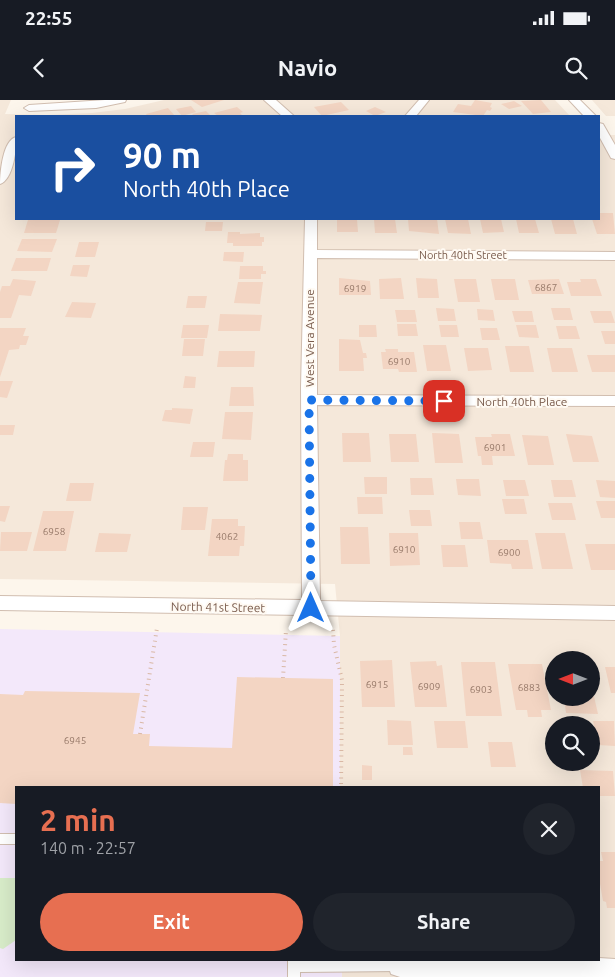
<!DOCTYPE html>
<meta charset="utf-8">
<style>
body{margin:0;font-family:Ubuntu,sans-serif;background:#20242c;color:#f1f3f6;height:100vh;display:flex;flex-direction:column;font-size:19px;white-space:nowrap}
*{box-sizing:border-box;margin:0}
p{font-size:16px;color:#9ea1a6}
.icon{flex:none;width:28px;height:28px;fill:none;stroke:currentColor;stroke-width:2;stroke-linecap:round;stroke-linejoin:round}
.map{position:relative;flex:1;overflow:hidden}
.sheet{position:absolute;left:15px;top:686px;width:585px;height:175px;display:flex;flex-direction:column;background:#171b24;border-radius:0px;box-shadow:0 5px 20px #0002}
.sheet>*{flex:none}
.guide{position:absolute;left:15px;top:15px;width:585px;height:105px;border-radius:0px;box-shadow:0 5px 20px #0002;background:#1a4fa0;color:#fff;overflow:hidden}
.needle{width:32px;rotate:270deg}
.controls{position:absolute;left:545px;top:551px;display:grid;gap:10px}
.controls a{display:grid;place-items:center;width:55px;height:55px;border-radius:50%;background:#171b24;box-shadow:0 5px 20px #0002;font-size:25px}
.pin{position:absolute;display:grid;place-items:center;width:42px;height:42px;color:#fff;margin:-21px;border-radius:10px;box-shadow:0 2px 8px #0006}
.me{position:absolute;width:55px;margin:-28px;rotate:0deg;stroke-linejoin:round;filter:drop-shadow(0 0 4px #0008)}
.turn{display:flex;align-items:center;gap:18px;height:105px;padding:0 25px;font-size:22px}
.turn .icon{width:65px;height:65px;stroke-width:2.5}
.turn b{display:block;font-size:35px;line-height:42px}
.round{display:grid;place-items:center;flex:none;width:52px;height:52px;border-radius:26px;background:#20242c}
.summary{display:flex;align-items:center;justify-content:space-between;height:85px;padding:0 25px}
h1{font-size:30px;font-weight:600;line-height:38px;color:#e76f51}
.button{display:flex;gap:10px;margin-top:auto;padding:10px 25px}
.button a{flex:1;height:58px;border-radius:30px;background:#e76f51;color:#fff;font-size:20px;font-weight:600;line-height:58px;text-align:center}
.button a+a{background:#20242c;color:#f1f3f6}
.status{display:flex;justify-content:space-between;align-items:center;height:35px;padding:0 25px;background:#171b24;direction:ltr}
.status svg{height:14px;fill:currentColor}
header{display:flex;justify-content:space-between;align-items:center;height:65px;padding:0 25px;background:#171b24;font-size:22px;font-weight:600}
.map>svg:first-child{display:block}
.residential{fill:#f5e8da;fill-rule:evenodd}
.education{fill:#f3e8fa}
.green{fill:#d8ecc9}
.building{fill:#f3d5c3}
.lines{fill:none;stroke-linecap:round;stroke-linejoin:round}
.lane-casing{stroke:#d1beb0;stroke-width:2}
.street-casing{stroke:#d1beb0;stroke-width:2}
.path{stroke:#d9b8a5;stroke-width:4;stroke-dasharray:1 4.5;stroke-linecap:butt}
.lane{fill:#fff;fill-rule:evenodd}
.street{fill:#fff;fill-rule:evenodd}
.route{stroke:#1a73e8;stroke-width:9;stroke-dasharray:0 16.2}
.labels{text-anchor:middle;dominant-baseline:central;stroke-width:4;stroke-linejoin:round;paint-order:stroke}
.number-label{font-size:10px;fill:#987a6a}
.far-street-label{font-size:11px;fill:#7a5c4d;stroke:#fffaf3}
.street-label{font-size:12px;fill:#7a5c4d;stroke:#fffaf3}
</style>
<div class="status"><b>22:55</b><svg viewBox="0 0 49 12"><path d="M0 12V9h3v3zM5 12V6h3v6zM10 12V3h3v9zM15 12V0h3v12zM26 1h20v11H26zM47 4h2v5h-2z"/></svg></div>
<header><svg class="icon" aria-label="back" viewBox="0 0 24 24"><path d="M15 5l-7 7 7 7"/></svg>Navio<svg class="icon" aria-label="search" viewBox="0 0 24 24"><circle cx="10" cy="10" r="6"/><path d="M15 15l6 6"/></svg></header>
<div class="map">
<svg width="615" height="877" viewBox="0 0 615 877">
<rect width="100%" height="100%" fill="#fdf6ec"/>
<g class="residential">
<path d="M0,0H11L5,14L46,15L92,13L125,9L164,0H555L570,16H16V119H599V35H615V877H342L341,860H599V688L340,687V536L335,484L0,479ZM554,560H591V598H554ZM554,625H591V662H554Z"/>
<path d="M592,0H615V16H606Z"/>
</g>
<path class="education" d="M0,529L340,536V687L16,688V860H341L342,877H0Z"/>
<path class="green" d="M0,778H16V840L3,849L0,848Z"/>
<g class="building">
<path d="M191,0H224L202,7Z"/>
<path d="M475,0L492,3L490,7L492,8L490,11L487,10L483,16L453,12L458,4L471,6Z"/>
<path d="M541,0L551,12L533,14L521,1Z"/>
<path d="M514,1L522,6L509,9L501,4Z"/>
<path d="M341,2L349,10L322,16L314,7Z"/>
<path d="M191,6L196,12L182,16L176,9Z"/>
<path d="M237,7L243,12L240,13L243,16H218L214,13Z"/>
<path d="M375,7L386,12L375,16L366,11Z"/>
<path d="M168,8L175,16H147L146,14Z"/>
<path d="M206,11L211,16H194L192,14Z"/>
<path d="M599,113H613L615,134H597L592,119H599Z"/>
<path d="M337,119H357L358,132H337Z"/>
<path d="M374,119H395L397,133H375Z"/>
<path d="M408,119H437L439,134L409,131Z"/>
<path d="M445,119H468L471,134L448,133Z"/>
<path d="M480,119H501L504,132L483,133Z"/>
<path d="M516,119H535L539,133H519Z"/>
<path d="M551,119H573L577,134H555Z"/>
<path d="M28,120H60L56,133H24Z"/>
<path d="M206,122H223L222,131H205Z"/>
<path d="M228,132H240V134L260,133V137H264V142H262V146H233V143H227Z"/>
<path d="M22,139H57L52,152L17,151Z"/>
<path d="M79,142H99L95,157H75Z"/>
<path d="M224,152H244L243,162L223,161Z"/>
<path d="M16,158H51L47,171H11Z"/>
<path d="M73,165H90L87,177L70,176Z"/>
<path d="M240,166H263V171H266V174H261V179H239Z"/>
<path d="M339,178L370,181L371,195H339Z"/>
<path d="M401,178L404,199H380L379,179Z"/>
<path d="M416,178L437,179L439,198H418Z"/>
<path d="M13,179L36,181L31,196L19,195L11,218H0V192L2,186H10Z"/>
<path d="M454,179H476L480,202H458Z"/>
<path d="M491,179H515L519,200H495Z"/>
<path d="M559,179L564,194H532L528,180Z"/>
<path d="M580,179H596L602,196H571L567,182H581Z"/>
<path d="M238,182H263L260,204L234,203Z"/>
<path d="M188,196H207L205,208H186Z"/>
<path d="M72,202L96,203L91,218L65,217Z"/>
<path d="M436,208L454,209L456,221H438Z"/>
<path d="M551,208H570L573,220H554Z"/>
<path d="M477,209L493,210L495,221L478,220Z"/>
<path d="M395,210H415L417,222H397Z"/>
<path d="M512,211H532L534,222H515Z"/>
<path d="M590,211H611L615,223H594Z"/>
<path d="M220,214L262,215L260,231H218Z"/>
<path d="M397,224H416L418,236H398Z"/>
<path d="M183,225H209L207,238H181Z"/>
<path d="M359,225H376L377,237H359Z"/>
<path d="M439,225H457L459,237H441Z"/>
<path d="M516,225H536L539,238L519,237Z"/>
<path d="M556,226H576L580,239H559Z"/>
<path d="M0,228H26L23,236H29L26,245H20L19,249L9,250L0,277Z"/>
<path d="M480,228H497L500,240H482Z"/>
<path d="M601,231H615V244H605Z"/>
<path d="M184,239H205L203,256H182Z"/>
<path d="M339,239L360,240L363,253H366L367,258H363L364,271H339Z"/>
<path d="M423,245H446L451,271H427Z"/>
<path d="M505,246H529L534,272H510Z"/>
<path d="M464,248H488L492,270L468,271Z"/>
<path d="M547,248H572L578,272H552Z"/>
<path d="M385,249H398V252H414L417,272H399L398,269H383L381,252H386Z"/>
<path d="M219,251H255L254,267H217Z"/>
<path d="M587,255H615V272H592Z"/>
<path d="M185,276L196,277L195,288H183Z"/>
<path d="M0,281H13L7,298L0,297Z"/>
<path d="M231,287H253L254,306H229Z"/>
<path d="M172,308L193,309L190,324L162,321L165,310H172Z"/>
<path d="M225,312H253L251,340L222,339Z"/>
<path d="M0,325H15L13,335H0Z"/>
<path d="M342,333H369L371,362H343Z"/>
<path d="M432,333L459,334L463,363H435Z"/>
<path d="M389,334H416L419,362H391Z"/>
<path d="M491,334H510L515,356H492L493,365H482L481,356H478L475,337H492Z"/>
<path d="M566,334L592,336L599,362H573Z"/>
<path d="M522,335L548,336L554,365H528Z"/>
<path d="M193,342H215L213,357H190Z"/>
<path d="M228,354H243V360H248V381H223L225,360H227Z"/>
<path d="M364,377H387V394H365Z"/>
<path d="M410,378H432L434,395H411Z"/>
<path d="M456,379H479L481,396L458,395Z"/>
<path d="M503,380H525L529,396H506Z"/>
<path d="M551,380H572L576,397H554Z"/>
<path d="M596,380L615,381V398L600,397Z"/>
<path d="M70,383H94L91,401H66Z"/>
<path d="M357,397H382L383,414H358Z"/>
<path d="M502,399H524L527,414H505Z"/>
<path d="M596,401H615V418H601Z"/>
<path d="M548,403H572L576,420H552Z"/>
<path d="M0,406H10L5,422L0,421Z"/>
<path d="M183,407H208L205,430H181Z"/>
<path d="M409,410H430L432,426H411Z"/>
<path d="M43,411H74L66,451H33Z"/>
<path d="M212,419H238V426H245L244,446H240L239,456H208Z"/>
<path d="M459,422H480L483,439H461Z"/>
<path d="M340,427H368L370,464H341Z"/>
<path d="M1,432H32L27,451H0Z"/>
<path d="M99,433L131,434L127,452H95Z"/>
<path d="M389,433H418L420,465L390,466Z"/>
<path d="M535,433H565L573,469H542Z"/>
<path d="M487,440H528L533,469H512L511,464L490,463Z"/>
<path d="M585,444H615V470H591Z"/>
<path d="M441,445H465L468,467H443Z"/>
<path d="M392,560L395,607H362L360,561Z"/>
<path d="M436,561L437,566L442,565L447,607H415L410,562Z"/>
<path d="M461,562H495L502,616H466Z"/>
<path d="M508,564H542L551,610H541L542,617H528L527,610H516Z"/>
<path d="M605,567H615V593H611Z"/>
<path d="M237,577L333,579V688H16V704L0,703V594L23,595L25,591L140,593L133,634H150L149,646L232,648Z"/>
<path d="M591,583L598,614L566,613L564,598H591Z"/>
<path d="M387,620L411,621L413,645H388Z"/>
<path d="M434,621H465L468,648H437Z"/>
<path d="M593,621H614L615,646L598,645Z"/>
<path d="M488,642H512L516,667H491Z"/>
<path d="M403,647H412L413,655H403Z"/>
<path d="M362,665L372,666V680H362Z"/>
<path d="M580,670L613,671L615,696H599V688H583Z"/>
<path d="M601,752H615V808H607L606,802L603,801L599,778V761H603Z"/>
</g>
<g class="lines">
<defs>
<g id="lane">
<rect x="0" y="734" width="16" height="10"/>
<path d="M288,860H401L405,865L403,869L399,871L300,872V877H288Z"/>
</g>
<g id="street">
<path d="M105,0H126L125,2L96,8L29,11L24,8L29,5Z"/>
<path d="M264,0H276L294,16H282Z"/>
<path d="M419,0H429L416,16H405Z"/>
<path d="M569,0H580L596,16H584Z"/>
<path d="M599,23L603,24L615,45V59L611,58L599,36Z"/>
<path d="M16,37C17,48 13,80 0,84C0,72 3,40 16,37Z"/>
<path d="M305,119H317V150L615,152V160L317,158V295L615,296V306L317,305L320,501L615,506V520L0,510V496L302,500L301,287Z"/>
<path d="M599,858L615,859V877H400L391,874L388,865L390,860H599Z"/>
</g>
</defs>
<use href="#lane" class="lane-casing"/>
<use href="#street" class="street-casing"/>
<g class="path">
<path d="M333,530L334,545L342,580L341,688"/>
<path d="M283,578L286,530"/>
<path d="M140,634L157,528"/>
</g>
<use href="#lane" class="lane"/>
<use href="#street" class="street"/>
</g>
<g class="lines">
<path class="route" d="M311,508L309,300L444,301"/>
</g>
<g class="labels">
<g class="number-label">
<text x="546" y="187">6867</text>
<text x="355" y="188">6919</text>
<text x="399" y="261">6910</text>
<text x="495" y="347">6901</text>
<text x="54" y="431">6958</text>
<text x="227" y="436">4062</text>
<text x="404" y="449">6910</text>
<text x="509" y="452">6900</text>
<text x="377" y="584">6915</text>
<text x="429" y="586">6909</text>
<text x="529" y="587">6883</text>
<text x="481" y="589">6903</text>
<text x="75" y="640">6945</text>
</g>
<g class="far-street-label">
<text x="463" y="155">North 40th Street</text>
</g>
<g class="street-label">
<text transform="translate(309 238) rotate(-90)">West Vera Avenue</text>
<text x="522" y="301">North 40th Place</text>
<text transform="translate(218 507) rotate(1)">North 41st Street</text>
</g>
</g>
</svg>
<div class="controls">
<a><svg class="needle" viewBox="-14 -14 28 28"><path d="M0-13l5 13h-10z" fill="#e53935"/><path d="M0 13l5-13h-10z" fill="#9ea1a6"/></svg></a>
<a><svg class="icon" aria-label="search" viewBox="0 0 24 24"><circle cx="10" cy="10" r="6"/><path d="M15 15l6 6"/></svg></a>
</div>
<div class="pin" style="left:444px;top:301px;background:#d93025"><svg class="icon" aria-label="arrive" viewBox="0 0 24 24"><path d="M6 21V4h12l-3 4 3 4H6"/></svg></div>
<svg class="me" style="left:311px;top:508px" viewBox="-20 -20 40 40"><path d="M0-17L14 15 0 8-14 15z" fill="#1a73e8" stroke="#fff" stroke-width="4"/></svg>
<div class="guide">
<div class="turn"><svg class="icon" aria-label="right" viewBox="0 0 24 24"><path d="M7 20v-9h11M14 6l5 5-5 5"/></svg><div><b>90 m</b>North 40th Place</div></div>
</div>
<section class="sheet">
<div class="summary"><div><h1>2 min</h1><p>140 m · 22:57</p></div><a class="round"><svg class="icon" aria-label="close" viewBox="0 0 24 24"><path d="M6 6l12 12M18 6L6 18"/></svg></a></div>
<div class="button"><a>Exit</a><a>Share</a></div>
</section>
</div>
